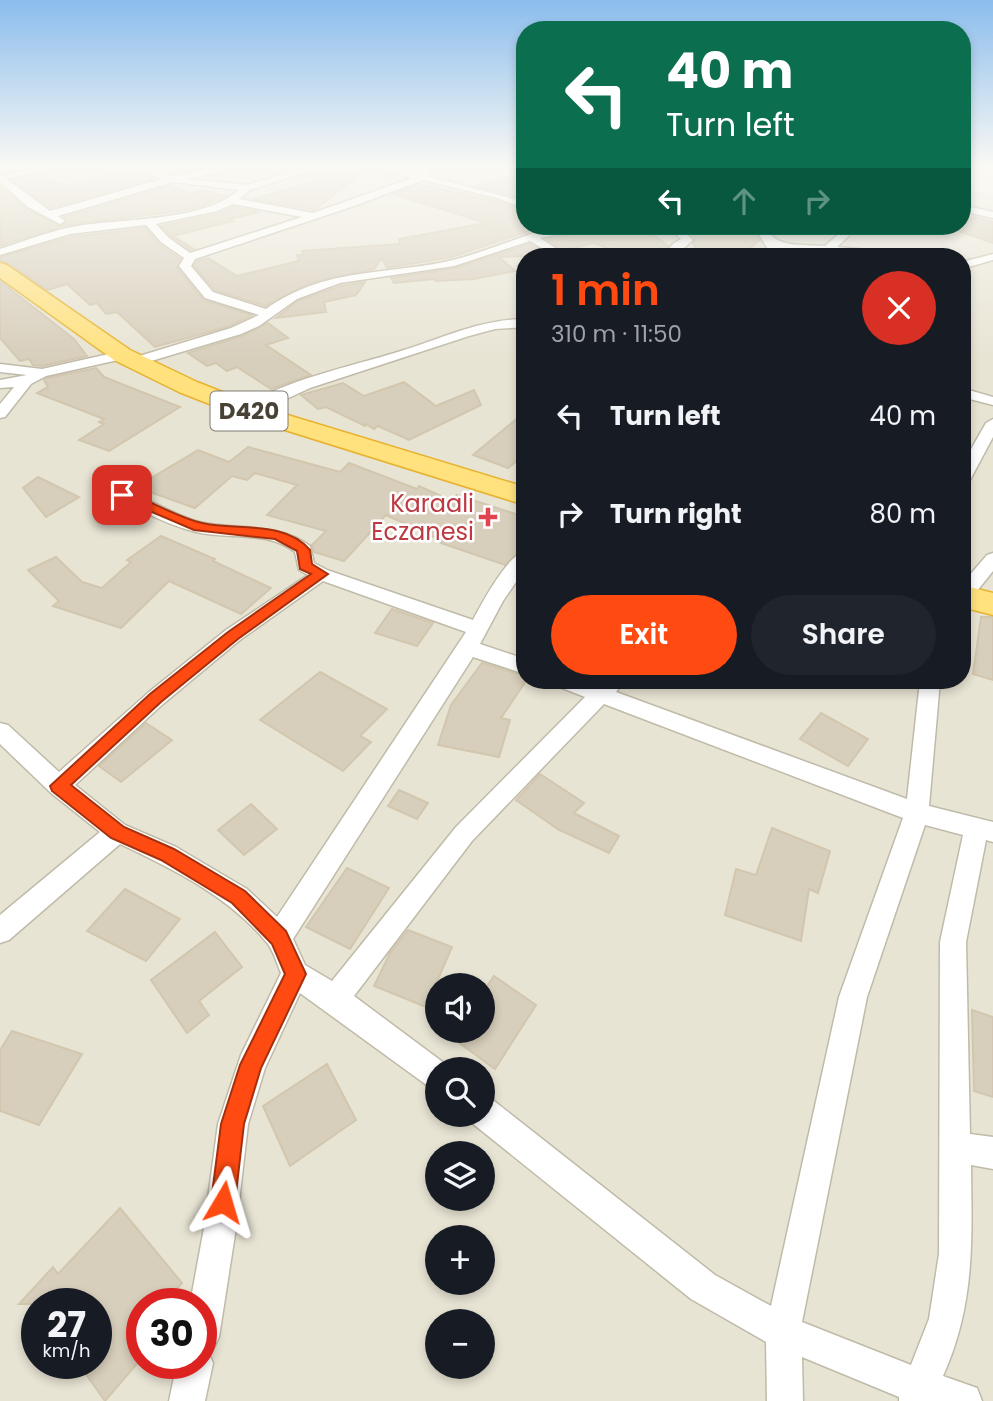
<!DOCTYPE html>
<meta charset="utf-8">
<style>
body{margin:0;font-family:Poppins,sans-serif;background:#20242c;color:#f1f3f6;height:100vh;display:flex;flex-direction:column;font-size:26px;white-space:nowrap}
*{box-sizing:border-box;margin:0}
p{font-size:23px;color:#9ea1a6}
.icon{flex:none;width:38px;height:38px;fill:none;stroke:currentColor;stroke-width:2;stroke-linecap:round;stroke-linejoin:round}
.map{position:relative;flex:1;overflow:hidden}
.details{position:absolute;left:516px;top:248px;width:455px;height:441px;display:flex;flex-direction:column;background:#171b24;border-radius:28px;box-shadow:0 4px 10px #0003}
.details>*{flex:none}
.guide{position:absolute;left:516px;top:21px;width:455px;height:214px;border-radius:28px;box-shadow:0 4px 10px #0003;background:#0b6e4f;color:#fff;overflow:hidden}
.buttons{position:absolute;left:425px;top:973px;display:grid;gap:14px}
.buttons a{display:grid;place-items:center;width:70px;height:70px;border-radius:50%;background:#171b24;box-shadow:0 4px 10px #0003;font-size:35px}
.speed{position:absolute;left:21px;top:1288px;display:flex;gap:14px;font-size:35px;font-weight:700;text-align:center}
.speed>*{display:grid;place-content:center;width:91px;height:91px;border-radius:50%;background:#171b24;box-shadow:0 4px 10px #0003;line-height:1}
.speed small{font-size:18px;font-weight:400}
.speed .limit{border:10px solid #d22;background:#fff;color:#111}
.pin{position:absolute;display:grid;place-items:center;width:60px;height:60px;color:#fff;margin:-30px;border-radius:14px;box-shadow:0 4px 10px #0006}
.me{position:absolute;width:77px;margin:-38px;rotate:7deg;stroke-linejoin:round;filter:drop-shadow(0 0 5px #0008)}
.turn{display:flex;align-items:center;gap:24px;height:147px;padding:0 35px;font-size:32px}
.turn .icon{width:91px;height:91px;stroke-width:2.5}
.turn b{display:block;font-size:49px;line-height:60px}
.lanes{display:flex;align-items:center;height:66px;padding:0 35px;background:#0003;justify-content:center;gap:35px;direction:ltr}
.lanes .off{opacity:.35}
.round{display:grid;place-items:center;flex:none;width:74px;height:74px;border-radius:37px;background:#20242c}
.head{display:flex;align-items:center;justify-content:space-between;height:119px;padding:0 35px}
h1{font-size:42px;font-weight:600;line-height:52px;color:#ff4a12}
.action{display:flex;gap:14px;margin-top:auto;padding:14px 35px}
.action a{flex:1;height:80px;border-radius:42px;background:#ff4a12;color:#fff;font-size:28px;font-weight:600;line-height:80px;text-align:center}
.action a+a{background:#20242c;color:#f1f3f6}
ul{padding:0;list-style:none}
li{display:flex;align-items:center;gap:21px;height:98px;padding:0 35px}
li div{flex:1}
li b{display:block;font-size:26px}
li em{font-style:normal}
.map>svg:first-child{display:block}
.residential{fill:#e8e4d4;fill-rule:evenodd}
.building{fill:#d7cebb;stroke:#d2c7ae;stroke-width:2}
.lines{fill:none;stroke-linecap:round;stroke-linejoin:round}
.minor-casing{stroke:#c0baa8;stroke-width:3}
.trunk-casing{stroke:#e7b22e;stroke-width:3}
.minor{fill:#fff;fill-rule:evenodd}
.trunk{fill:#ffe17d;fill-rule:evenodd}
.route{fill:#ff4a12;stroke:#a6300c;stroke-width:2}
.health-dot{fill:#e0444e;stroke:#fff;stroke-width:2.5}
.labels{text-anchor:middle;dominant-baseline:central;stroke-width:5;stroke-linejoin:round;paint-order:stroke}
.shield{fill:#fff;stroke:#7e7b72;stroke-width:2}
.shield-label{font-size:23px;font-weight:bold;fill:#474235}
.health-label{font-size:24px;fill:#be3a42;stroke:#fff;text-anchor:end}
</style>
<div class="map">
<svg width="993" height="1401" viewBox="0 0 993 1401">
<rect width="100%" height="100%" fill="#f4f1e6"/>
<path class="residential" d="M0,165H525V226H962L963,189L993,194V1401H0ZM525,257H962V681H525ZM438,985H483V1031H438ZM438,1069H483V1115H438ZM438,1153H483V1199H438ZM438,1237H483V1283H438ZM37,1304H96V1363H37ZM142,1304H201V1363H142ZM438,1321H483V1367H438Z"/>
<g class="building">
<path d="M331,165H345L355,170L367,168L315,210L253,199L323,179L312,173Z"/>
<path d="M136,169L154,179L51,208L12,180L31,176L71,186Z"/>
<path d="M515,175L525,178V199L477,186Z"/>
<path d="M419,184L496,201L525,210V226H544L452,257L387,268L382,258L374,269L310,283L266,306L215,290L194,266L197,261L208,258L237,276L299,261L297,255H303L302,251L400,244L399,239L486,223L393,194Z"/>
<path d="M171,185L190,194L201,190L225,196L201,206L180,211L66,225L0,246V186L27,209L59,226L67,222L64,217Z"/>
<path d="M233,207L260,212L230,219L233,221L173,236L194,249L190,250L171,236L161,226L218,214Z"/>
<path d="M975,217L993,222V243L953,229Z"/>
<path d="M608,226H621L652,234L668,246L663,252L651,257H633L593,243L564,251L547,239Z"/>
<path d="M685,226H752L760,240L738,257H700L693,243L695,238Z"/>
<path d="M145,228L159,244L180,259L177,268L203,300L252,315L230,326L155,347L117,312L106,314L97,303L90,305L67,284L48,290L8,263L0,261V257L71,237Z"/>
<path d="M530,244L548,255L499,257L515,271L474,279L436,281L434,279L394,283L391,278L455,268Z"/>
<path d="M0,281L74,339L87,356L42,366L33,365L29,359L20,361L0,338Z"/>
<path d="M365,282L356,295L324,302L326,312L276,318L298,301L341,286Z"/>
<path d="M268,323L288,338L266,345L311,375L271,389L237,367L227,371L216,363L207,366L188,353L242,336Z"/>
<path d="M96,368L104,377L180,407L109,451L79,440L104,424L99,422L104,419L37,393L48,387L44,380L47,378Z"/>
<path d="M404,382L436,406L474,390L481,405L409,440L378,426L374,429L366,424L365,426L326,407L318,409L301,395L343,383L364,396Z"/>
<path d="M525,412V454L508,468L473,455Z"/>
<path d="M248,447L340,472L349,463L417,489L419,486L452,501L457,495L525,517V549L505,565L441,543L443,541L386,515L344,561L314,552L312,545L326,531L267,515L297,485L255,473L247,480L232,476L195,508L136,487L198,450L229,462Z"/>
<path d="M38,477L79,497L46,517L23,488Z"/>
<path d="M161,536L215,559L213,561L271,588L241,614L169,581L121,628L53,606L59,601L28,570L56,557L82,582L102,588L131,562L127,560Z"/>
<path d="M392,609L433,623L417,646L375,633Z"/>
<path d="M981,617H993V680L973,674Z"/>
<path d="M482,663L525,676L526,681L501,718L510,720L499,757L438,745L451,705Z"/>
<path d="M320,672L387,709L360,736L371,742L343,771L260,720Z"/>
<path d="M821,713L868,739L848,766L800,739Z"/>
<path d="M146,723L172,740L121,782L99,766Z"/>
<path d="M540,774L584,803L574,813L619,836L609,853L559,830L516,800Z"/>
<path d="M399,790L428,803L417,819L388,806Z"/>
<path d="M251,804L277,829L244,855L218,830Z"/>
<path d="M772,828L830,851L818,893L809,889L801,941L725,915L736,869L756,875Z"/>
<path d="M347,868L389,888L350,949L306,927Z"/>
<path d="M125,889L180,919L146,961L87,931Z"/>
<path d="M408,930L452,947L426,1007L374,986L390,953Z"/>
<path d="M215,932L242,967L199,1001L209,1015L187,1033L151,980Z"/>
<path d="M494,976L536,1005L495,1069L443,1031H483V992Z"/>
<path d="M972,1010L993,1017V1097L974,1091Z"/>
<path d="M12,1031L82,1054L39,1125L0,1111V1050Z"/>
<path d="M327,1064L356,1120L290,1166L263,1106Z"/>
<path d="M120,1208L182,1283L164,1304H142V1330L133,1340L142,1352V1358L105,1401L78,1363H96V1304H19L53,1267L58,1274Z"/>
</g>
<g class="lines">
<defs>
<g id="minor">
<path d="M51,165H73L9,178L4,175Z"/>
<path d="M140,165H150L173,176L231,165H251L187,179L247,185L314,165H329L250,190L240,199L313,213L412,178L367,165H384L419,174L422,165H431L428,176L525,202V208L497,198L423,180L357,205L195,259L191,266L213,292L266,309C327,266 385,276 453,260C484,252 515,239 545,229L547,226H596L540,238L569,257H557L530,241L454,266L340,283L297,299L259,326L241,334L138,365L133,364V358L231,328L259,315L205,298L179,266L184,258L161,242L146,225L70,234L0,255V249C22,242 45,233 67,228C117,217 199,224 239,190L173,182L58,216L65,221L60,224L28,207L0,182V174L50,211L162,179L149,174ZM233,204L302,217L190,253L169,238L156,224L217,211Z"/>
<path d="M504,165L525,168V174L505,167Z"/>
<path d="M962,205L993,212V218L962,211Z"/>
<path d="M667,226H678L693,240L674,257H662L673,244L681,239Z"/>
<path d="M755,226H765C775,249 802,244 825,246L848,226H859L837,247L859,249L880,257L780,249V257H772C767,246 760,238 755,226Z"/>
<path d="M993,254V260L962,269V262Z"/>
<path d="M525,319V327L495,329L469,336L310,388L254,414L249,415L242,411C266,384 364,363 401,351C443,338 481,319 525,319Z"/>
<path d="M122,351L127,352V358L46,376L31,384L5,417L0,418V404L14,387L0,388V380L27,375L0,372V364L42,369Z"/>
<path d="M962,388L993,397V405L962,397Z"/>
<path d="M993,419V437L970,480L962,485V465L986,423Z"/>
<path d="M122,490C149,497 172,515 199,522C237,531 276,521 310,546L314,563L327,570L473,620C482,603 507,556 525,551V569L503,601L480,644L525,659V674L473,657L293,939L305,965L332,981L456,827L585,697L557,686L554,681H585L597,685L602,681H624L616,692L907,799L920,681H940L929,806L993,822V842L986,840L966,942L970,1134L993,1137V1169L971,1165C972,1241 975,1305 943,1376L977,1388L982,1401H899V1397L802,1357L803,1401H767L766,1342L691,1299L472,1123L469,1115H483V1097L494,1101L715,1275L771,1306L839,997L903,818L604,704L472,841L354,996L448,1066L450,1069H438V1090L428,1086L300,993L265,1068L248,1124L236,1228L219,1337L213,1349L208,1352L213,1363L205,1401H169L177,1363H201V1304H190L204,1228L218,1124L241,1055L281,973C277,964 274,952 268,944C230,897 173,869 120,844L9,940L0,943V915L100,832L51,793L0,744V723L8,725L59,772L149,692L226,630L308,575L299,570L295,552C266,530 230,540 196,532C168,525 142,511 116,498L114,495ZM323,581L466,632L277,917L247,889L176,847L125,825L75,785L163,704L240,640ZM925,825L963,835L940,942L939,1254L929,1319L911,1365L802,1322L867,997Z"/>
<path d="M993,553V571L969,601L962,603V584L987,555Z"/>
</g>
<g id="trunk">
<path d="M0,263L7,265L130,350L197,382L258,406L525,487V505L240,416L179,392L114,360L0,278Z"/>
<path d="M962,585L993,593V615L962,607Z"/>
</g>
</defs>
<use href="#minor" class="minor-casing"/>
<use href="#trunk" class="trunk-casing"/>
<use href="#minor" class="minor"/>
<use href="#trunk" class="trunk"/>
</g>
<linearGradient id="sky" x2="0" y2="1"><stop stop-color="#8bbded"/><stop offset="0.46" stop-color="#faf9f4"/><stop offset="1" stop-color="#faf9f4" stop-opacity="0"/></linearGradient>
<rect width="993" height="361" fill="url(#sky)"/>
<path class="route" d="M122,491C149,499 175,517 202,523C237,531 285,520 310,550L312,564L328,574L238,639L161,702L71,785L124,827L174,849L245,891L286,931L306,974L261,1068L244,1124L235,1202L232,1210L223,1214L214,1210L211,1202L221,1124L240,1065L285,974L272,944L232,903L161,860L111,838L52,791L50,786L150,694L228,632L311,574L300,569L297,551L275,539L194,530L117,497L116,495Z"/>
<path class="health-dot" d="M484.5 506.5h7v7h7v7h-7v7h-7v-7h-7v-7h7z"/>
<g class="labels">
<rect class="shield" x="210.5" y="391.5" width="77" height="39" rx="5"/>
<g class="shield-label">
<text x="249" y="411">D420</text>
</g>
<g class="health-label">
<text x="474" y="503">Karaali<tspan x="474" dy="28">Eczanesi</tspan></text>
</g>
</g>
</svg>
<div class="buttons">
<a><svg class="icon" aria-label="sound" viewBox="0 0 24 24"><path d="M4 9h4l5-4v14l-5-4H4zM17 9q2 3 0 6"/></svg></a>
<a><svg class="icon" aria-label="search" viewBox="0 0 24 24"><circle cx="10" cy="10" r="6"/><path d="M15 15l6 6"/></svg></a>
<a><svg class="icon" aria-label="layers" viewBox="0 0 24 24"><path d="M12 4l9 5-9 5-9-5zM3 14l9 5 9-5"/></svg></a>
<a>+</a>
<a>−</a>
</div>
<div class="speed"><div>27<small>km/h</small></div><div class="limit">30</div></div>
<div class="pin" style="left:122px;top:495px;background:#d93025"><svg class="icon" aria-label="arrive" viewBox="0 0 24 24"><path d="M6 21V4h12l-3 4 3 4H6"/></svg></div>
<svg class="me" style="left:223px;top:1202px" viewBox="-20 -20 40 40"><path d="M0-17L14 15 0 8-14 15z" fill="#ff4a12" stroke="#fff" stroke-width="4"/></svg>
<div class="guide">
<div class="turn"><svg class="icon" aria-label="left" viewBox="0 0 24 24"><path d="M17 20v-9H6M10 6l-5 5 5 5"/></svg><div><b>40 m</b>Turn left</div></div>
<div class="lanes"><svg class="icon" aria-label="left" viewBox="0 0 24 24"><path d="M17 20v-9H6M10 6l-5 5 5 5"/></svg><svg class="icon off" aria-label="ahead" viewBox="0 0 24 24"><path d="M12 20V5M6 11l6-6 6 6"/></svg><svg class="icon off" aria-label="right" viewBox="0 0 24 24"><path d="M7 20v-9h11M14 6l5 5-5 5"/></svg></div>
</div>
<section class="details">
<div class="head"><div><h1>1 min</h1><p>310 m · 11:50</p></div><a class="round" style="background:#d93025;color:#fff"><svg class="icon" aria-label="close" viewBox="0 0 24 24"><path d="M6 6l12 12M18 6L6 18"/></svg></a></div>
<ul>
<li><svg class="icon" aria-label="left" viewBox="0 0 24 24"><path d="M17 20v-9H6M10 6l-5 5 5 5"/></svg><div><b>Turn left</b></div><em>40 m</em></li>
<li><svg class="icon" aria-label="right" viewBox="0 0 24 24"><path d="M7 20v-9h11M14 6l5 5-5 5"/></svg><div><b>Turn right</b></div><em>80 m</em></li>
</ul>
<div class="action"><a>Exit</a><a>Share</a></div>
</section>
</div>
